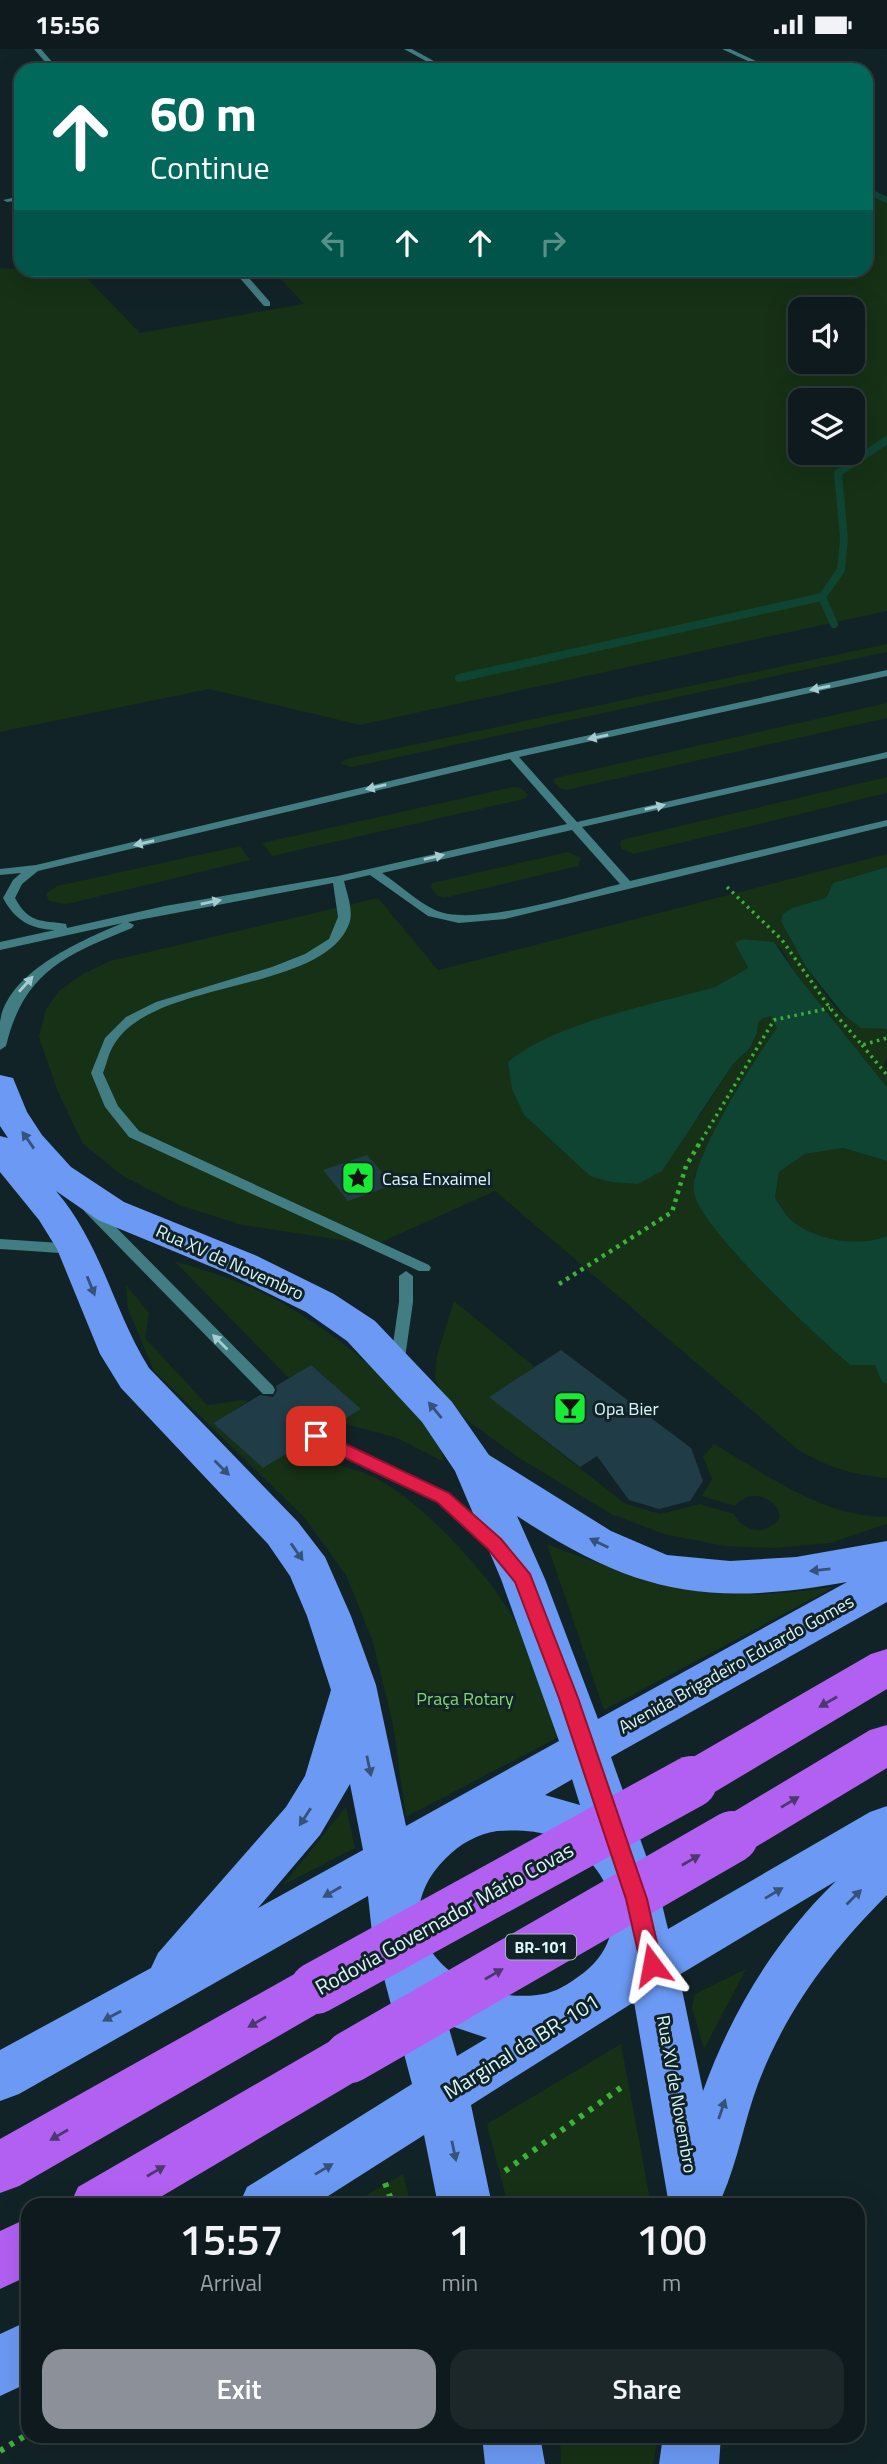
<!DOCTYPE html>
<meta charset="utf-8">
<style>
body{margin:0;font-family:"Titillium Web",sans-serif;background:#1c272a;color:#f1f3f6;height:100vh;display:flex;flex-direction:column;font-size:26px;white-space:nowrap}
*{box-sizing:border-box;margin:0}
p{font-size:23px;color:#9ba1a4}
.icon{flex:none;width:38px;height:38px;fill:none;stroke:currentColor;stroke-width:2;stroke-linecap:round;stroke-linejoin:round}
.map{position:relative;flex:1;overflow:hidden}
.details{position:absolute;left:21px;top:2149px;width:844px;height:245px;display:flex;flex-direction:column;background:#0e1a1d;border-radius:21px;box-shadow:0 7px 28px #0002,0 0 0 2px #2e383b}
.details>*{flex:none}
.guide{position:absolute;left:14px;top:14px;width:859px;height:214px;border-radius:21px;box-shadow:0 7px 28px #0002,0 0 0 2px #2e383b;background:#00695c;color:#fff;overflow:hidden}
.controls{position:absolute;left:788px;top:248px;display:grid;gap:14px}
.controls a{display:grid;place-items:center;width:77px;height:77px;border-radius:14px;background:#0e1a1d;box-shadow:0 7px 28px #0002,0 0 0 2px #2e383b;font-size:35px}
.pin{position:absolute;display:grid;place-items:center;width:60px;height:60px;color:#fff;margin:-30px;border-radius:14px;box-shadow:0 4px 10px #0006}
.me{position:absolute;width:77px;margin:-38px;rotate:347deg;stroke-linejoin:round;filter:drop-shadow(0 0 5px #0008)}
.turn{display:flex;align-items:center;gap:24px;height:147px;padding:0 21px;font-size:32px}
.turn .icon{width:91px;height:91px;stroke-width:2.5}
.turn b{display:block;font-size:49px;line-height:60px}
.lanes{display:flex;align-items:center;height:66px;padding:0 21px;background:#0003;justify-content:center;gap:35px;direction:ltr}
.lanes .off{opacity:.35}
.eta{display:flex;justify-content:space-evenly;align-items:center;height:119px;text-align:center}
.eta b{font-size:42px;font-weight:600;line-height:49px}
.primary-button{display:flex;gap:14px;margin-top:auto;padding:14px 21px}
.primary-button a{flex:1;height:80px;border-radius:21px;background:#8c9099;color:#fff;font-size:28px;font-weight:600;line-height:80px;text-align:center}
.primary-button a+a{background:#1c272a;color:#f1f3f6}
.status{display:flex;justify-content:space-between;align-items:center;height:49px;padding:0 35px;background:#0e1a1d;direction:ltr}
.status svg{height:19px;fill:currentColor}
.map>svg:first-child{display:block}
.green{fill:#163116;fill-rule:evenodd}
.water{fill:#0f4332}
.lines{fill:none;stroke-linecap:round;stroke-linejoin:round}
.stream-far2{stroke:#0f4332;stroke-width:6}
.stream-far1{stroke:#0f4332;stroke-width:8}
.stream{stroke:#0f4332;stroke-width:13}
.building{fill:#203d47}
.path-far2{stroke:#3db13b;stroke-width:3.5;stroke-dasharray:2.5 4.5;stroke-linecap:butt}
.path-far1{stroke:#3db13b;stroke-width:4.5;stroke-dasharray:3.5 5;stroke-linecap:butt}
.path{stroke:#3db13b;stroke-width:6;stroke-dasharray:4.5 7;stroke-linecap:butt}
.lane{fill:#417d82;fill-rule:evenodd}
.street{fill:#417d82;fill-rule:evenodd}
.primary{fill:#6b99f3;fill-rule:evenodd}
.highway{fill:#b260f2;fill-rule:evenodd}
.highway-bridge{stroke:#b260f2;stroke-width:52}
.oneway{fill:#a5ccd1}
.oneway2{fill:#365279}
.oneway3{fill:#4a386e}
.route{fill:#e11d48;stroke:#92132f;stroke-width:2}
.labels{text-anchor:middle;dominant-baseline:central;stroke-width:6;stroke-linejoin:round;paint-order:stroke}
.shield{fill:#122327;stroke:#9fb7bc;stroke-width:2}
.shield-label{font-size:16px;font-weight:bold;fill:#dbf7fc}
.poi-label{font-size:18px;fill:#dbf7fc;stroke:#122327;text-anchor:start}
.street-label{font-size:18px;fill:#dbf7fc;stroke:#122327}
.park-label{font-size:18px;fill:#83d76c;stroke:#122327}
.near-street-label{font-size:21px;fill:#dbf7fc;stroke:#122327}
</style>
<div class="status"><b>15:56</b><svg viewBox="0 0 49 12"><path d="M0 12V9h3v3zM5 12V6h3v6zM10 12V3h3v9zM15 12V0h3v12zM26 1h20v11H26zM47 4h2v5h-2z"/></svg></div>
<div class="map">
<svg width="887" height="2415" viewBox="0 0 887 2415">
<rect width="100%" height="100%" fill="#122327"/>
<g class="green">
<path d="M866,141L887,151V562L360,676L209,640L0,683V219L82,224L140,284L304,255L272,221L866,220ZM800,261H852V313H800ZM800,352H852V404H800Z"/>
<path d="M887,595V603L352,718L341,715L346,710Z"/>
<path d="M887,654V669L566,741L559,739L553,732L555,729Z"/>
<path d="M887,728V744L634,805L622,800L620,796L621,791Z"/>
<path d="M513,738L521,739L528,746L524,750L272,807L262,794Z"/>
<path d="M240,797L250,811L67,855L49,852L46,845L57,837Z"/>
<path d="M568,803L581,809L578,817L444,849L436,846L431,839L432,834Z"/>
<path d="M887,805V818L833,834L826,849L788,881C793,900 830,957 846,968C859,976 872,981 887,980V1008L884,1016L887,1021V1038L796,925L782,901L774,893L744,890L736,895L748,919L715,938L670,951L524,1066L590,1127L699,1068L733,1015L750,999L757,984L758,974L763,969L771,967L778,978L752,1016L694,1128C743,1195 787,1263 850,1316H887V1429C852,1426 827,1418 797,1400L495,1142L375,1196L242,1176L179,1156L123,1127L83,1095L58,1043L39,988L46,960L59,942L83,925L110,912L378,849L438,921Z"/>
<path d="M843,1099L887,1112V1187C858,1198 822,1192 796,1175C787,1170 781,1157 775,1149L779,1123L805,1105Z"/>
<path d="M174,1212C206,1221 239,1232 269,1247C319,1272 436,1356 444,1413L397,1389L339,1373L361,1360L311,1316L289,1329Z"/>
<path d="M126,1236L149,1264L145,1289L207,1356L245,1351L247,1353L213,1374L263,1419L286,1405C312,1412 344,1415 369,1426C419,1447 497,1533 520,1581C536,1615 548,1651 562,1686L406,1768L393,1675L373,1593L346,1526L303,1467L154,1322L128,1260Z"/>
<path d="M454,1252L535,1318L490,1348L624,1454L660,1465L700,1455L734,1465C745,1485 768,1487 780,1468C777,1447 748,1439 735,1457L702,1447L712,1430L703,1408L714,1395C767,1426 823,1468 887,1468V1475L830,1494L773,1499L725,1497L664,1485L611,1465L518,1408L468,1372L442,1347L435,1328L437,1307Z"/>
<path d="M547,1495C610,1520 676,1541 744,1545C774,1546 804,1542 834,1538L604,1661Z"/>
<path d="M346,1758L355,1799L283,1836Z"/>
<path d="M746,1920L704,2000L692,1959L695,1945Z"/>
<path d="M621,1995L651,2156H508L487,2075Z"/>
<path d="M403,2125L411,2156H350Z"/>
<path d="M560,2387H658L653,2415H561Z"/>
</g>
<g class="water">
<path d="M887,818V980L861,979L844,966L806,918L781,872L783,865L792,859L826,849L833,834Z"/>
<path d="M743,890L774,893L796,925L887,1038V1112L843,1099L805,1105L779,1123L775,1149C781,1157 787,1170 796,1175C822,1192 858,1198 887,1187V1316H850C819,1289 699,1179 694,1143C689,1113 757,1006 777,979L771,967L763,969L758,974L757,984L750,999L733,1015L662,1122L638,1135L611,1133L590,1127L524,1066L512,1040L508,1013C553,974 656,955 715,938L748,919L735,894Z"/>
</g>
<g class="lines">
<path class="stream-far2" d="M866,141L887,151"/>
<g class="stream-far1">
<path d="M834,575L822,548L841,521L844,490L838,424L887,391"/>
<path d="M459,629L822,548"/>
</g>
<path class="stream" d="M882,1316L887,1328"/>
</g>
<g class="building">
<path d="M367,1106L393,1136L348,1152L323,1121Z"/>
<path d="M561,1301L691,1399L703,1432L690,1452L659,1460L629,1451L597,1407L580,1418L489,1348Z"/>
<path d="M311,1316L361,1360L324,1383L310,1380L305,1387L308,1392L263,1419L213,1374L260,1346L273,1348L277,1342L276,1337Z"/>
</g>
<g class="lines">
<g class="path-far2">
<path d="M727,838L782,891L830,959L862,996L887,989"/>
<path d="M862,996L887,1026"/>
<path d="M698,1097L774,971L830,959"/>
</g>
<path class="path-far1" d="M559,1235L672,1163L686,1117L699,1095"/>
<g class="path">
<path d="M505,2122L626,2035"/>
<path d="M385,2134L393,2156"/>
<path d="M0,2402L28,2385"/>
</g>
<g class="lane">
<path d="M887,621V627L519,708L577,773L887,703V709L582,778L630,832L887,771V777L505,870L459,874L428,867L370,826L344,832C347,845 354,862 349,875C323,944 155,930 115,994C109,1002 107,1014 103,1024L118,1057L139,1082L429,1216L431,1219L429,1222H419L129,1088L105,1058L91,1024L105,989L126,968L156,953L272,918L305,905L329,890L338,868L333,834L128,873L134,876L132,879C66,906 24,922 6,997L0,1001C0,992 0,982 0,973C7,923 82,891 123,874L0,901V893L55,881C30,880 15,871 3,849L13,831L21,824L0,826V820L36,816L512,703ZM510,710L567,775L338,827L165,857L67,879L66,875C41,871 29,875 15,849L22,835L38,822ZM572,781L620,835C578,845 473,879 435,861C416,852 399,835 382,824Z"/>
<path d="M90,1156L95,1157L273,1337L275,1341L273,1345H263L85,1163L83,1160L85,1157Z"/>
<path d="M0,1190L75,1195L82,1200L75,1205L0,1200Z"/>
<path d="M406,1222L413,1227V1253L404,1316L397,1321L390,1316L399,1253V1227Z"/>
<path d="M316,1382L448,1445L499,1490L501,1494L499,1498H487L438,1453L311,1391L308,1387L311,1383Z"/>
</g>
<g class="street">
<path d="M34,0H41L59,21H52Z"/>
<path d="M404,0H412L450,21H442Z"/>
<path d="M722,0H730L775,21H767Z"/>
<path d="M21,147V151L7,153L3,151Z"/>
<path d="M232,220H241L270,253V257H264Z"/>
</g>
<g class="primary">
<path d="M0,1026L13,1029L27,1063L42,1086L71,1118L124,1153L257,1207L334,1245L375,1272L452,1353L489,1406L611,1482L667,1506L730,1512L796,1508L887,1492V1553L611,1708L659,1843L668,1880L870,1763L887,1757V1846C831,1902 786,1961 758,2035C744,2072 738,2112 722,2148L723,2156H669L634,1953L471,2056L492,2156H438L424,2086L314,2156H239L247,2138L412,2035L372,1884L368,1847L19,2045L0,2052V2001L151,1919L158,1904L286,1758L305,1727L331,1641L307,1567L290,1527L268,1495L121,1339L100,1305L57,1200L39,1171L0,1123V1087L8,1089L0,1077ZM56,1142L98,1171L229,1225L306,1263L347,1292L422,1373L455,1422L501,1530L559,1692L406,1777L376,1636L351,1567L325,1508L298,1473L149,1319C113,1261 102,1196 56,1142ZM517,1467C636,1545 707,1558 847,1533L598,1670L545,1530ZM572,1730L580,1756L545,1746L571,1731ZM350,1735L363,1801L258,1859L320,1786ZM497,1782C515,1781 537,1781 554,1788C616,1813 638,1891 575,1930C564,1938 551,1945 537,1946C456,1956 376,1878 446,1809C460,1795 477,1785 497,1782ZM836,1832C775,1891 732,1962 703,2042L679,1926ZM448,1976L487,1989L457,2007Z"/>
<path d="M28,2272V2334L0,2347V2285Z"/>
<path d="M482,2387H540L545,2415H485Z"/>
<path d="M663,2387H721L719,2415H659Z"/>
</g>
<g class="highway">
<path d="M887,1600V1640L708,1747L691,1753L674,1747L667,1733L674,1719L871,1605Z"/>
<path d="M887,1676V1719L749,1802L732,1808L715,1802L708,1788L715,1774L870,1681Z"/>
<path d="M316,1916L334,1923L342,1939L334,1955L19,2137L0,2144V2090L298,1923Z"/>
<path d="M350,1984L368,1991L376,2008L368,2025L147,2156H70L78,2138L332,1991Z"/>
<path d="M28,2169V2227L0,2240V2182Z"/>
</g>
<g class="highway-bridge">
<path d="M316,1939L691,1733"/>
<path d="M350,2008L732,1788"/>
</g>
</g>
<defs><path id="oneway-solid" d="M-6-.8H1V-3.2L6.5 0L1 3.2V.8H-6Z" transform="scale(1.75)"/></defs>
<g class="oneway">
<use href="#oneway-solid" transform="translate(820 639) rotate(168)"/>
<use href="#oneway-solid" transform="translate(598 688) rotate(168)"/>
<use href="#oneway-solid" transform="translate(376 738) rotate(167)"/>
<use href="#oneway-solid" transform="translate(655 758) rotate(-13)"/>
<use href="#oneway-solid" transform="translate(144 794) rotate(167)"/>
<use href="#oneway-solid" transform="translate(434 808) rotate(-13)"/>
<use href="#oneway-solid" transform="translate(211 853) rotate(-11)"/>
<use href="#oneway-solid" transform="translate(26 935) rotate(-48)"/>
<use href="#oneway-solid" transform="translate(220 1293) rotate(-135)"/>
</g>
<g class="oneway2">
<use href="#oneway-solid" transform="translate(28 1091) rotate(-125)"/>
<use href="#oneway-solid" transform="translate(91 1237) rotate(68)"/>
<use href="#oneway-solid" transform="translate(435 1361) rotate(-129)"/>
<use href="#oneway-solid" transform="translate(222 1419) rotate(45)"/>
<use href="#oneway-solid" transform="translate(599 1494) rotate(-154)"/>
<use href="#oneway-solid" transform="translate(297 1503) rotate(55)"/>
<use href="#oneway-solid" transform="translate(820 1521) rotate(174)"/>
<use href="#oneway-solid" transform="translate(369 1717) rotate(78)"/>
<use href="#oneway-solid" transform="translate(305 1768) rotate(123)"/>
<use href="#oneway-solid" transform="translate(332 1843) rotate(150)"/>
<use href="#oneway-solid" transform="translate(774 1844) rotate(-31)"/>
<use href="#oneway-solid" transform="translate(854 1848) rotate(-45)"/>
<use href="#oneway-solid" transform="translate(112 1967) rotate(151)"/>
<use href="#oneway-solid" transform="translate(722 2060) rotate(-71)"/>
<use href="#oneway-solid" transform="translate(454 2102) rotate(78)"/>
<use href="#oneway-solid" transform="translate(324 2120) rotate(-31)"/>
</g>
<g class="oneway3">
<use href="#oneway-solid" transform="translate(828 1653) rotate(150)"/>
<use href="#oneway-solid" transform="translate(790 1753) rotate(-31)"/>
<use href="#oneway-solid" transform="translate(691 1811) rotate(-30)"/>
<use href="#oneway-solid" transform="translate(494 1925) rotate(-30)"/>
<use href="#oneway-solid" transform="translate(257 1973) rotate(150)"/>
<use href="#oneway-solid" transform="translate(59 2086) rotate(150)"/>
<use href="#oneway-solid" transform="translate(156 2122) rotate(-30)"/>
</g>
<path class="route" d="M316,1381L449,1444L501,1490L530,1525L578,1649L647,1850L662,1916L659,1923L652,1926L644,1923L641,1916L626,1850L559,1649L515,1533L488,1500L437,1453L310,1392L307,1387L310,1383Z"/>
<defs>
<symbol id="sight-square" viewBox="-11 -11 22 22"><rect x="-9" y="-9" width="18" height="18" rx="4" fill="#17ec35" stroke="#122327"/><path d="M0-6L1.8-2.2L6-1.7L2.9 1.2L3.7 5.4L0 3.3L-3.7 5.4L-2.9 1.2L-6-1.7L-1.8-2.2Z" fill="#111"/></symbol>
<symbol id="bar-square" viewBox="-11 -11 22 22"><rect x="-9" y="-9" width="18" height="18" rx="4" fill="#17ec35" stroke="#122327"/><path d="M-6-5H6L.8 .8V4.5H3.5V6h-7V4.5H-.8V.8Z" fill="#111"/></symbol>
</defs>
<g fill-rule="evenodd">
<use href="#sight-square" x="339" y="1110" width="38" height="38"/>
<use href="#bar-square" x="551" y="1340" width="38" height="38"/>
</g>
<g class="labels">
<rect class="shield" x="506" y="1885.5" width="70" height="25" rx="5"/>
<g class="shield-label">
<text x="541" y="1898">BR-101</text>
</g>
<g class="poi-label">
<text x="382" y="1129">Casa Enxaimel</text>
<text x="594" y="1359">Opa Bier</text>
</g>
<g class="street-label">
<text transform="translate(230 1213) rotate(24)">Rua XV de Novembro</text>
<text transform="translate(736 1615) rotate(-29)">Avenida Brigadeiro Eduardo Gomes</text>
<text transform="translate(677 2045) rotate(80)">Rua XV de Novembro</text>
</g>
<g class="park-label">
<text x="465" y="1649">Praça Rotary</text>
</g>
<g class="near-street-label">
<text transform="translate(444 1869) rotate(-29)">Rodovia Governador Mário Covas</text>
<text transform="translate(521 1997) rotate(-32)">Marginal da BR-101</text>
</g>
</g>
</svg>
<div class="controls">
<a><svg class="icon" aria-label="sound" viewBox="0 0 24 24"><path d="M4 9h4l5-4v14l-5-4H4zM17 9q2 3 0 6"/></svg></a>
<a><svg class="icon" aria-label="layers" viewBox="0 0 24 24"><path d="M12 4l9 5-9 5-9-5zM3 14l9 5 9-5"/></svg></a>
</div>
<div class="pin" style="left:316px;top:1387px;background:#d93025"><svg class="icon" aria-label="arrive" viewBox="0 0 24 24"><path d="M6 21V4h12l-3 4 3 4H6"/></svg></div>
<svg class="me" style="left:652px;top:1916px" viewBox="-20 -20 40 40"><path d="M0-17L14 15 0 8-14 15z" fill="#e11d48" stroke="#fff" stroke-width="4"/></svg>
<div class="guide">
<div class="turn"><svg class="icon" aria-label="ahead" viewBox="0 0 24 24"><path d="M12 20V5M6 11l6-6 6 6"/></svg><div><b>60 m</b>Continue</div></div>
<div class="lanes"><svg class="icon off" aria-label="left" viewBox="0 0 24 24"><path d="M17 20v-9H6M10 6l-5 5 5 5"/></svg><svg class="icon" aria-label="ahead" viewBox="0 0 24 24"><path d="M12 20V5M6 11l6-6 6 6"/></svg><svg class="icon" aria-label="ahead" viewBox="0 0 24 24"><path d="M12 20V5M6 11l6-6 6 6"/></svg><svg class="icon off" aria-label="right" viewBox="0 0 24 24"><path d="M7 20v-9h11M14 6l5 5-5 5"/></svg></div>
</div>
<section class="details">
<div class="eta">
<div><b>15:57</b><p>Arrival</p></div>
<div><b>1</b><p>min</p></div>
<div><b>100</b><p>m</p></div>
</div>
<div class="primary-button"><a>Exit</a><a>Share</a></div>
</section>
</div>
